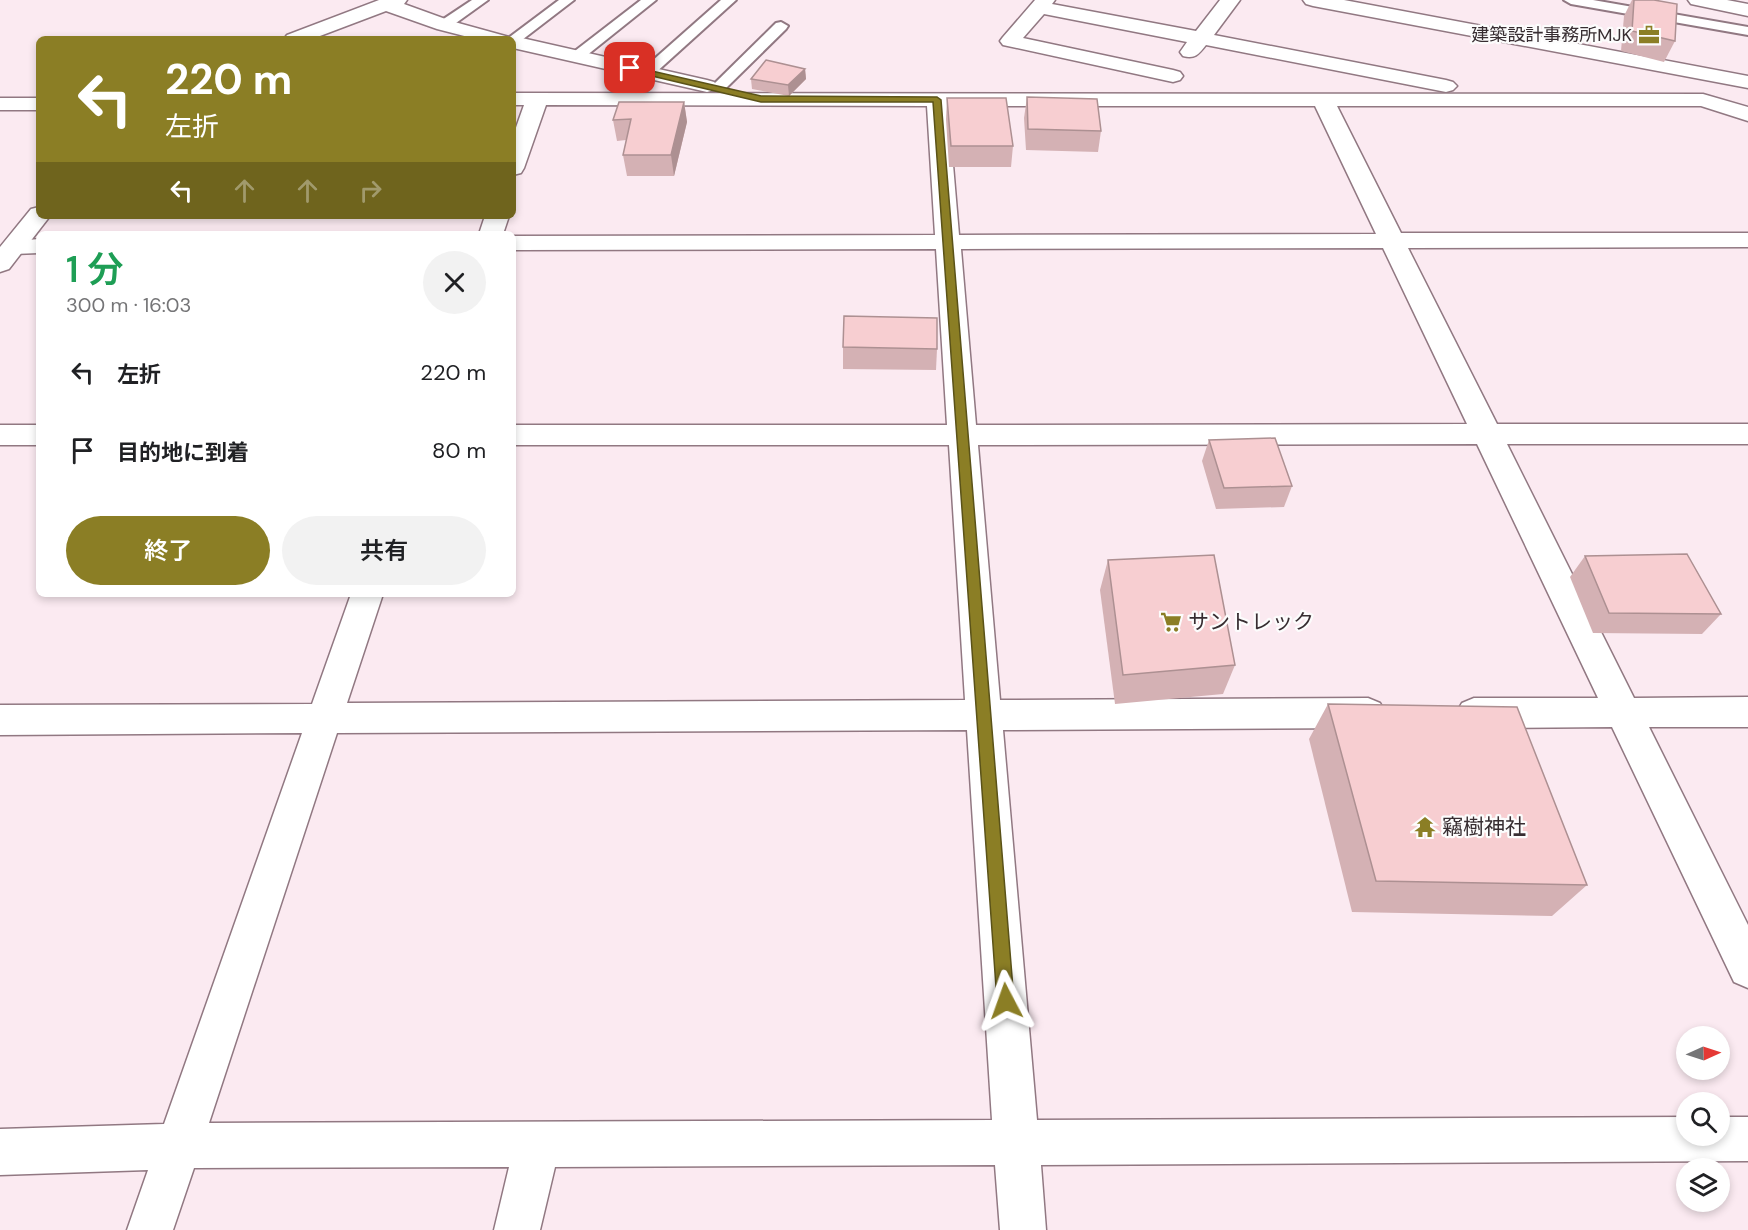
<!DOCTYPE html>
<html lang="ja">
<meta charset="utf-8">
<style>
body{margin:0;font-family:"DM Sans","Noto Sans JP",sans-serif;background:#f2f2f2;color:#202124;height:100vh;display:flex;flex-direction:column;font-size:22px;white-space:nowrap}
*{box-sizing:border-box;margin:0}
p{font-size:20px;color:#757577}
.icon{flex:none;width:33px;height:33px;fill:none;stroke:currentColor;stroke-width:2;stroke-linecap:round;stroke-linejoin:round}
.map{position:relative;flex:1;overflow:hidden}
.side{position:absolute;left:36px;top:231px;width:480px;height:366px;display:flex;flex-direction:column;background:#fff;border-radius:9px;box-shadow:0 3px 9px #0003}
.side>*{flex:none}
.top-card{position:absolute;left:36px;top:36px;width:480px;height:183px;border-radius:9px;box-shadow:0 3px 9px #0003;background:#8b7e25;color:#fff;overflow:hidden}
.needle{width:39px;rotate:87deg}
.controls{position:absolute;left:1676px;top:1026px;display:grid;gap:12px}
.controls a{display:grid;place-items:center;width:54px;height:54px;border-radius:50%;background:#fff;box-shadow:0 3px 9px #0003;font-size:30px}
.pin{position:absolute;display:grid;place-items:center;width:51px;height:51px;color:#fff;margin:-26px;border-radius:12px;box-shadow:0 3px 9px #0006}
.me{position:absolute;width:66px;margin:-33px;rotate:356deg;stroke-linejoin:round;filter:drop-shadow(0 0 4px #0008)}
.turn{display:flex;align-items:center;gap:21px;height:126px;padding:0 30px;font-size:27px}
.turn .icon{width:78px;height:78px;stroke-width:2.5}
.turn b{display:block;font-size:42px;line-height:51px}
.lanes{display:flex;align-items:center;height:57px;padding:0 30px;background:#0003;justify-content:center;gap:30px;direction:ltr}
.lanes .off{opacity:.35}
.round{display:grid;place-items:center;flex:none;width:63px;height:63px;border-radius:32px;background:#f2f2f2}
.headline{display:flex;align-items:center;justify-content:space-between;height:102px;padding:0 30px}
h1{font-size:36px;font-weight:600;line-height:45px;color:#1e9e55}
.button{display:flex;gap:12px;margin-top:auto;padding:12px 30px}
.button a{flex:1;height:69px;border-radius:36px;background:#8b7e25;color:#fff;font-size:24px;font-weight:600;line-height:69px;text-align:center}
.button a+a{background:#f2f2f2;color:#202124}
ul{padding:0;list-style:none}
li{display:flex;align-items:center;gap:18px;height:78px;padding:0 30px}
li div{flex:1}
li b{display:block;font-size:22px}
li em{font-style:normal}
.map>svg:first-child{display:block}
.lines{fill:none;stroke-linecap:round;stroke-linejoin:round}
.service-casing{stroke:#917882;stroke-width:4}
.minor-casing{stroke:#917882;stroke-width:3}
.tertiary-casing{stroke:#917882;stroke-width:3}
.service{fill:#fff;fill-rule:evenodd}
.minor{fill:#fff;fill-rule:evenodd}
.tertiary{fill:#fff;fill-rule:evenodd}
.wall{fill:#d4b1b4}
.shaded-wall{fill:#ad9092}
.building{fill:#f7ced1;stroke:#ad9092;stroke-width:1.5}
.route{fill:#8b7e25;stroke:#5a5218;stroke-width:1.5}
.labels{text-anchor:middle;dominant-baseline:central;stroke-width:4.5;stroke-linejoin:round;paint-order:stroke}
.far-poi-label{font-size:18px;fill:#372d31;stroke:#fcfcfc;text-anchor:end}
.poi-label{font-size:21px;fill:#372d31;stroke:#fcfcfc;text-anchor:start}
</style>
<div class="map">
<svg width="1748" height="1230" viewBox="0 0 1748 1230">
<rect width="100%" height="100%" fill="#fbeaf1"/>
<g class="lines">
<defs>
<g id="service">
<path d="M472,0H488L449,28H439L437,25L439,22Z"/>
<path d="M559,0H574L518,43L513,44V39H507Z"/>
<path d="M641,0H656L581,60H571L569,57L571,54Z"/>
<path d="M721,0H736L653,75H643L641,72L643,69Z"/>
<path d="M1564,0H1593L1748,27V35L1571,4Z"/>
<path d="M781,22L788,26L786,29L723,91H713L711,88L713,85L776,23Z"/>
</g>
<g id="minor">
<path d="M379,0H407L404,4L451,21L509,37L513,36L707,80L714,82L718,86L714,90L707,92L513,48V39H476L437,29L386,11L312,39H284L287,35Z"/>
<path d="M1035,0H1055L1052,4L1196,31L1220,0H1240L1214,35L1446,80L1453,82L1457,86L1453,90L1446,92L1206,45C1198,55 1195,59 1183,56L1180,52L1187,42L1044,14L1023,38L1173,70L1180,72L1183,76L1180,80L1173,82L1003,45L1000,41L1003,37Z"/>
<path d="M1303,0H1344L1748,76V88L1313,6L1306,4Z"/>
<path d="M1688,0H1727L1748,4V16L1691,4Z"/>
<path d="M513,93L1703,94L1748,107V121L1701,106H1337L1401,233H1748V247L1408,248L1497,424H1748V444H1507L1634,698L1748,697V727H1649L1748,925V988L1734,982L1612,727L1474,728L1462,723L1456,713L1462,703L1474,698H1598L1477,444L978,445L1000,700L1368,698L1380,703L1386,713L1380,723L1368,728L1003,730L1037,1120L1686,1117V1136H1719V1117H1748V1161L1041,1165L1046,1230H1000L995,1165L555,1167L540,1230H494L509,1167L194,1168L173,1230H127L148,1170L0,1175V1129L164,1124L302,733L0,735V705L312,704L351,594H383L347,703L965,700L949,445H513V425H947L936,249L513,250V236L935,235L927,106L546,105L524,168L521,173L513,175V136L524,105H513ZM948,106H1315L1376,234L959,235ZM1383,248L1467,424L976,425L961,249ZM967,730L992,1120L209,1123L337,733Z"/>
<path d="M485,216H509L503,234H479Z"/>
<path d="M39,239V253L14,254L5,252L2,247L5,242Z"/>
<rect x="0" y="425" width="39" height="20"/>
</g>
<g id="tertiary">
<rect x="0" y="98" width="39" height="12"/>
<path d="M39,207V216H50L9,269L0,272V247L31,209Z"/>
</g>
</defs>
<use href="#service" class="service-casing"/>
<use href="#minor" class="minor-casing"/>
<use href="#tertiary" class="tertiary-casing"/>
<use href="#service" class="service"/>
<use href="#minor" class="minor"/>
<use href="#tertiary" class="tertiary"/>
</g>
<g class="wall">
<path d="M1632,0H1654L1675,41L1664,62L1621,51L1624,16Z"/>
<path d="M805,69L806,79L789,96L752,89L751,79Z"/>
<path d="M1027,97L1101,131L1098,152L1026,150L1024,118Z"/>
<path d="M947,98L1013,146L1011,167H949L946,119Z"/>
<path d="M684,102L687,122L674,176H627L623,155L626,140L617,141L613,120Z"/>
<path d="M843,347L937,349L936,370L843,369Z"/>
<path d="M1209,440L1292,486L1284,507L1216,509L1202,461Z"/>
<path d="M1585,556L1721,614L1702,634L1593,633L1570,577Z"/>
<path d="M1108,560L1235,665L1223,694L1115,704L1100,590Z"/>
<path d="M1328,704L1587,885L1552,916L1352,912L1309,739Z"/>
</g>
<g class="shaded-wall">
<path d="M805,69L806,79L789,96L788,85Z"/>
<path d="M684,102L687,122L674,176L671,155Z"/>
</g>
<g class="building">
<path d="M1634,0H1654L1677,4L1675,41L1632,31Z"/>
<path d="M766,60L805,69L788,85L751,79Z"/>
<path d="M1027,97L1097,99L1101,131L1028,129Z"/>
<path d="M947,98H1006L1013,146H951Z"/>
<path d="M619,102H684L671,155H623L631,119L613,120Z"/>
<path d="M844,316L937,318V349L843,347Z"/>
<path d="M1275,438L1292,486L1224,488L1209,440Z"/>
<path d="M1687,554L1721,614L1609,613L1585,556Z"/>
<path d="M1214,555L1235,665L1123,675L1108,560Z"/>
<path d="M1328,704L1517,707L1587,885L1376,881Z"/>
</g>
<path class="route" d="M630,66L761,96L937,97L941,100L1014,1001L1012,1007L1006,1010L1000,1007L997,1001L933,102H761L627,70L625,68Z"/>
<defs>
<symbol id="office-bare" viewBox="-9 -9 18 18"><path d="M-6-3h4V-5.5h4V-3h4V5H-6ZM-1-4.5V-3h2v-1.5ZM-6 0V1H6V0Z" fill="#8b7e25" stroke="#fcfcfc" stroke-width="2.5" paint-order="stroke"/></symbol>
<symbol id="supermarket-bare" viewBox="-9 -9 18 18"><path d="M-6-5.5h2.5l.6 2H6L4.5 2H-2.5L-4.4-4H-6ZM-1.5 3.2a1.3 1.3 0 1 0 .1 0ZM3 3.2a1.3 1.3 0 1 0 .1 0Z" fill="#8b7e25" stroke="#fcfcfc" stroke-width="2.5" paint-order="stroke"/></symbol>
<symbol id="temple-bare" viewBox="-9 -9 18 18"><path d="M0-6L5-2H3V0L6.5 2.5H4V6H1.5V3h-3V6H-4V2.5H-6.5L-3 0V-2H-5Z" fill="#8b7e25" stroke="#fcfcfc" stroke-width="2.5" paint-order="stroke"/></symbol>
</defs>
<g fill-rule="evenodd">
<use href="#office-bare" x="1634" y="20" width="30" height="30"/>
<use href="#supermarket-bare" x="1156" y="607" width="30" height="30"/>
<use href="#temple-bare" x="1410" y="812" width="30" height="30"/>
</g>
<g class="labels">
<g class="far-poi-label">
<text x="1632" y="35">建築設計事務所MJK</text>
</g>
<g class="poi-label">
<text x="1188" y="622">サントレック</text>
<text x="1442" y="827">竊樹神社</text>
</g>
</g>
</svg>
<div class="controls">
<a><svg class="needle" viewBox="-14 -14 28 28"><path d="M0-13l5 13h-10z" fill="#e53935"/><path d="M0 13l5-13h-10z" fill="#757577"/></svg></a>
<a><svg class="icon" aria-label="search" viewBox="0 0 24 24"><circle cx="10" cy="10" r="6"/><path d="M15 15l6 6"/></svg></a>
<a><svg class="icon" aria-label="layers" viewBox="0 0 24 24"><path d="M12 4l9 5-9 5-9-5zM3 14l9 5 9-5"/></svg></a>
</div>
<div class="pin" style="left:630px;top:68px;background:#d93025"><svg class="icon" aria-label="arrive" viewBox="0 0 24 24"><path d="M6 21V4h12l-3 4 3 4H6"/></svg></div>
<svg class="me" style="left:1006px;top:1001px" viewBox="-20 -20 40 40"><path d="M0-17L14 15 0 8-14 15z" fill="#8b7e25" stroke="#fff" stroke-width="4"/></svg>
<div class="top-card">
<div class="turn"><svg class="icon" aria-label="left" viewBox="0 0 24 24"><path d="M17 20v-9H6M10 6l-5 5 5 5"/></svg><div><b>220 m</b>左折</div></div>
<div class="lanes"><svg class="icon" aria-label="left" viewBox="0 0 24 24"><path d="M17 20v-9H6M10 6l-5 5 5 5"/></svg><svg class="icon off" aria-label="ahead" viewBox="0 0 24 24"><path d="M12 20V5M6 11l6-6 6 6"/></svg><svg class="icon off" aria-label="ahead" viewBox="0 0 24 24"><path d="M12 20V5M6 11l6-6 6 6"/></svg><svg class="icon off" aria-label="right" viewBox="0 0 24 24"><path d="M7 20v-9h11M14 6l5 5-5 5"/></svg></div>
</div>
<section class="side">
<div class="headline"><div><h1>1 分</h1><p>300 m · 16:03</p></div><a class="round"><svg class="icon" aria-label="close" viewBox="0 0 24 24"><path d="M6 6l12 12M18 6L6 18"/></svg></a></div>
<ul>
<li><svg class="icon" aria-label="left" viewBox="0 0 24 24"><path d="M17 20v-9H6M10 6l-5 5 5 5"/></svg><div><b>左折</b></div><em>220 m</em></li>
<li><svg class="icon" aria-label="arrive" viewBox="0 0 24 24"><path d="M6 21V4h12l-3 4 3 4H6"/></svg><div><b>目的地に到着</b></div><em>80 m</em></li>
</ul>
<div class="button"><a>終了</a><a>共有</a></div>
</section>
</div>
